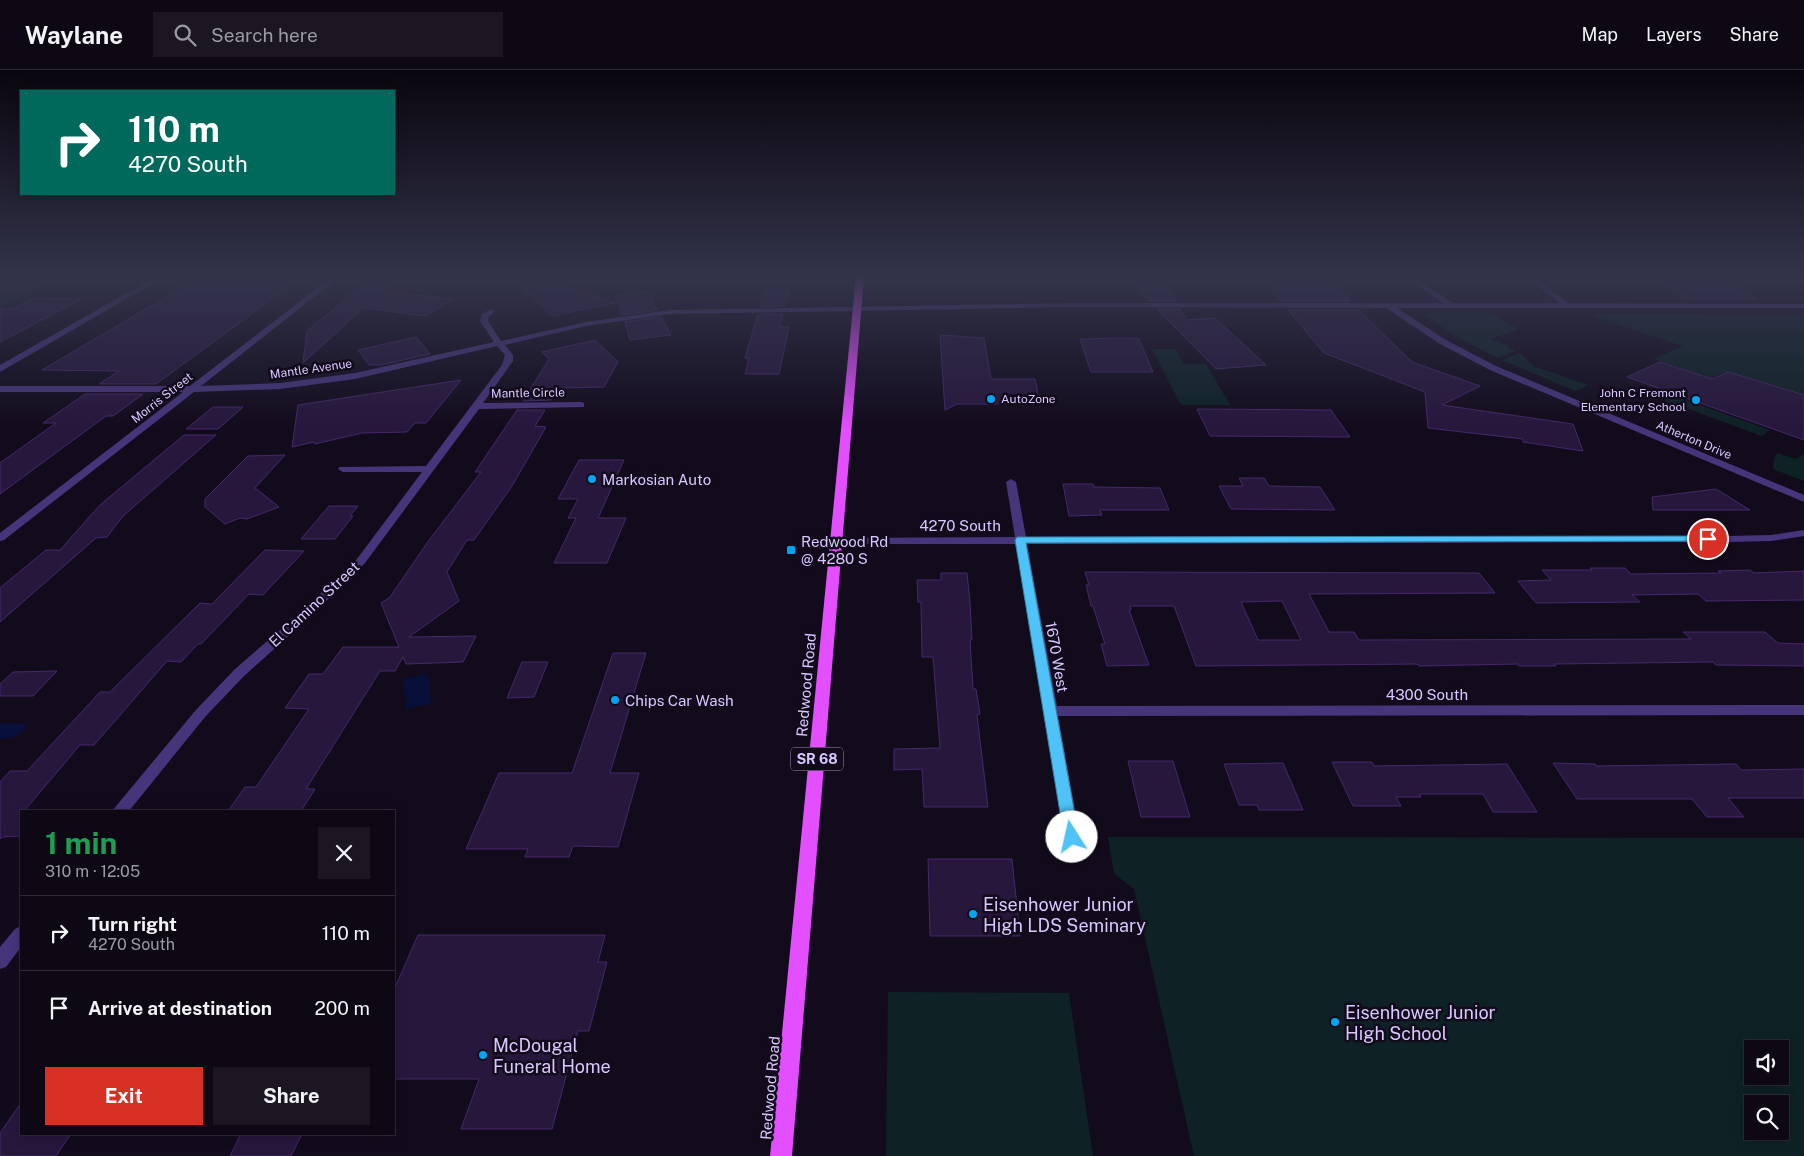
<!DOCTYPE html>
<meta charset="utf-8">
<style>
body{margin:0;font-family:"Public Sans",sans-serif;background:#1c1622;color:#f1f3f6;height:100vh;display:flex;flex-direction:column;font-size:19px;white-space:nowrap}
*{box-sizing:border-box;margin:0}
p{font-size:16px;color:#9b9aa0}
.icon{flex:none;width:28px;height:28px;fill:none;stroke:currentColor;stroke-width:2;stroke-linecap:round;stroke-linejoin:round}
.map{position:relative;flex:1;overflow:hidden}
.sheet{position:absolute;left:20px;top:740px;width:375px;height:325px;display:flex;flex-direction:column;background:#0e0815;border-radius:0px;box-shadow:0 2px 12px #0003,0 0 0 1px #2e2934}
.sheet>*{flex:none}
.hud{position:absolute;left:20px;top:20px;width:375px;height:105px;border-radius:0px;box-shadow:0 2px 12px #0003,0 0 0 1px #2e2934;background:#00695c;color:#fff;overflow:hidden}
.buttons{position:absolute;left:1744px;top:970px;display:grid;gap:10px}
.buttons a{display:grid;place-items:center;width:45px;height:45px;border-radius:0px;background:#0e0815;box-shadow:0 2px 12px #0003,0 0 0 1px #2e2934;font-size:25px}
.pin{position:absolute;display:grid;place-items:center;width:42px;height:42px;color:#fff;margin:-21px;border:2px solid #fff;border-radius:50%;box-shadow:0 1px 5px #0007}
.me{position:absolute;width:55px;margin:-28px;rotate:350deg;stroke-linejoin:round;filter:drop-shadow(0 0 4px #0008)}
.turn{display:flex;align-items:center;gap:18px;height:105px;padding:0 25px;font-size:22px}
.turn .icon{width:65px;height:65px;stroke-width:2.5}
.turn b{display:block;font-size:35px;line-height:42px}
.round{display:grid;place-items:center;flex:none;width:52px;height:52px;border-radius:0px;background:#1c1622}
.headline{display:flex;align-items:center;justify-content:space-between;height:85px;padding:0 25px}
h1{font-size:30px;font-weight:700;line-height:38px;color:#1e9e55}
.cta{display:flex;gap:10px;margin-top:auto;padding:10px 25px}
.cta a{flex:1;height:58px;border-radius:0px;background:#d93025;color:#fff;font-size:20px;font-weight:700;line-height:58px;text-align:center}
.cta a+a{background:#1c1622;color:#f1f3f6}
ul{padding:0;list-style:none}
li{display:flex;align-items:center;gap:15px;height:75px;padding:0 25px;border-top:1px solid #2e2934}
li div{flex:1}
li b{display:block;font-size:19px}
li em{font-style:normal}
header{display:flex;align-items:center;gap:30px;box-sizing:border-box;height:70px;padding:0 25px;background:#0e0815;border-bottom:1px solid #2e2934}
header strong{font-size:24px}
nav{display:flex;gap:28px;margin-inline-start:auto;font-size:18px}
.search{width:350px;height:45px;background:#1c1622;display:flex;align-items:center;gap:12px;box-sizing:border-box;padding:0 18px;border-radius:0px;color:#9b9aa0;font-size:19px}
.map>svg:first-child{display:block}
.green{fill:#0e2226;fill-rule:evenodd}
.water{fill:#080f39}
.building{fill:#27173d;stroke:#44296a;fill-rule:evenodd}
.lines{fill:none;stroke-linecap:round;stroke-linejoin:round}
.minor{fill:#47357c;fill-rule:evenodd}
.major{fill:#e34eff;fill-rule:evenodd}
.route{fill:#4fc3f7;stroke:#337fa1}
.poi-dot{fill:#00a5f2;stroke:#120b1c;stroke-width:2}
.labels{text-anchor:middle;dominant-baseline:central;stroke-width:5;stroke-linejoin:round;paint-order:stroke}
.far-street-label{font-size:12px;fill:#d9c7ff;stroke:#120b1c}
.far-poi-label{font-size:12px;fill:#d9c7ff;stroke:#120b1c;text-anchor:end}
.shield{fill:#120b1c;stroke:#9d8fbb;stroke-width:1}
.shield-label{font-size:14px;font-weight:bold;fill:#d9c7ff}
.poi-label{font-size:15px;fill:#d9c7ff;stroke:#120b1c;text-anchor:start}
.street-label{font-size:15px;fill:#d9c7ff;stroke:#120b1c}
.near-poi-label{font-size:18px;fill:#d9c7ff;stroke:#120b1c;text-anchor:start}
</style>
<header>
<strong>Waylane</strong>
<div class="search"><svg class="icon" aria-label="search" viewBox="0 0 24 24"><circle cx="10" cy="10" r="6"/><path d="M15 15l6 6"/></svg>Search here</div>
<nav><a>Map</a><a>Layers</a><a>Share</a></nav>
</header>
<div class="map">
<svg width="1804" height="1086" viewBox="0 0 1804 1086">
<rect width="100%" height="100%" fill="#120b1c"/>
<g class="green">
<path d="M20,206H64L0,239V211Z"/>
<path d="M1426,243H1490L1518,259L1491,269L1511,276L1508,278L1516,281L1498,288L1462,270L1424,245Z"/>
<path d="M1592,244L1804,245V325L1726,302L1710,308L1654,289L1683,276L1598,248Z"/>
<path d="M1152,279H1176L1183,294H1206L1230,335H1181Z"/>
<path d="M1520,283L1533,296L1588,315L1575,321L1502,290Z"/>
<path d="M1655,325H1671L1770,360L1762,366L1653,326Z"/>
<path d="M1778,383L1795,389L1804,384V411L1773,399L1775,386Z"/>
<path d="M1108,767L1804,768V1086H1194L1134,819L1114,804ZM1752,979H1780V1006H1752ZM1752,1034H1780V1061H1752Z"/>
<path d="M888,922L1069,923L1093,1086H886Z"/>
</g>
<g class="water">
<path d="M428,603L431,633L406,639L403,609Z"/>
<path d="M0,653L24,654L27,657C19,666 12,669 0,669Z"/>
</g>
<g class="building">
<path d="M202,206H299L283,218H287L156,314H99L119,301L42,300Z"/>
<path d="M374,206H405L384,225L398,223L454,229L425,246L363,238L303,293L307,261Z"/>
<path d="M1124,206H1161L1176,231H1149Z"/>
<path d="M1260,206H1325L1350,231H1281Z"/>
<path d="M546,211L615,233L552,246L524,219Z"/>
<path d="M1656,211H1724L1758,229H1687Z"/>
<path d="M765,220H789L785,236L760,237Z"/>
<path d="M647,221L657,240L622,245L616,225Z"/>
<path d="M35,228L82,229L0,272V239H12Z"/>
<path d="M1157,239H1180L1187,250L1215,248L1266,295L1216,299Z"/>
<path d="M1288,240H1359L1412,292L1480,316L1442,335L1573,354L1583,381L1523,372V369L1428,358L1425,322L1324,283Z"/>
<path d="M758,244H783L779,257H789L779,304H745L749,288H745Z"/>
<path d="M661,247L671,265L630,270L625,252Z"/>
<path d="M940,265L984,268L991,309H1035L1040,334H957L945,340Z"/>
<path d="M416,267L430,284L381,295H369L358,280Z"/>
<path d="M1121,268L1139,269L1153,302H1091L1080,269Z"/>
<path d="M595,270L618,292L604,317L559,318L551,330L523,331L549,289L542,282Z"/>
<path d="M1660,292L1712,309L1728,302L1804,325V370L1627,307Z"/>
<path d="M461,310L426,353H415L407,362L362,363L315,374L314,372L292,377L298,335Z"/>
<path d="M85,324H143L113,346H106L0,424V393L56,353H43Z"/>
<path d="M213,337H243L218,359H186Z"/>
<path d="M1197,339L1331,340L1350,367L1210,366Z"/>
<path d="M517,340H545L535,356L546,357L512,416L474,470H467L447,502L459,531L409,567L476,566L463,592L406,594L403,587L395,601H380L306,719H315L301,741H228L245,717H256L309,639L285,638L309,604H323L343,577H399L381,533L390,527L427,473L481,402H475Z"/>
<path d="M184,365H216L123,446L107,467L96,468L0,552V518L46,480H60L100,435Z"/>
<path d="M285,385L255,418L279,437L247,449L240,448L225,454L205,437V429L248,386Z"/>
<path d="M579,390H624L598,448H626L607,493H554L576,448H568L578,429H558Z"/>
<path d="M1239,408H1264L1269,416L1320,417L1335,440L1231,439L1219,416H1243Z"/>
<path d="M1063,414H1093L1094,417L1160,418L1169,440H1100L1102,445L1069,446Z"/>
<path d="M1716,419L1750,440H1653L1652,427Z"/>
<path d="M329,436H358L350,446H353L335,469H301Z"/>
<path d="M265,480L304,481L263,525L249,524L201,574H198L181,592L167,591L94,675H80L24,741H21V766L2,767L0,769V712L10,701H27L100,622H110L200,533L212,534Z"/>
<path d="M1590,498H1625L1631,504L1721,503L1718,501L1750,500L1754,503L1804,501V530L1706,531L1698,524L1632,525L1640,532L1536,533L1518,511L1551,510L1542,500H1592Z"/>
<path d="M1085,502L1479,503L1495,523L1309,524L1329,562H1354L1359,570L1691,569L1683,562H1765L1778,573L1804,574V596L1716,595L1713,592L1554,594L1556,596H1519L1518,594L1419,596L1417,594L1196,596L1174,536H1130L1131,540H1129L1149,595L1107,596L1101,574H1105L1093,536H1091L1086,515H1089ZM1282,531L1301,570H1258L1241,532Z"/>
<path d="M941,503H967L970,532L972,570H970L973,619H976L980,644L977,645L988,737H924L922,699L894,700V679L940,678L933,587H922L921,532H918L917,510H941Z"/>
<path d="M613,583H646L610,703H639L618,777L573,776L569,787H525L528,779H466L499,703H572Z"/>
<path d="M522,592H548L534,627L507,628Z"/>
<path d="M57,601L33,626H0V614L13,602Z"/>
<path d="M1128,691H1173L1190,747H1141Z"/>
<path d="M1332,692H1372L1374,696L1507,694L1537,742H1493L1483,724H1420L1421,727H1396L1401,736H1353Z"/>
<path d="M1283,693L1303,740H1259L1257,735H1239L1224,694Z"/>
<path d="M1553,693L1595,694L1596,696L1736,694L1741,700L1804,699V728H1728L1744,747H1707L1692,729H1577Z"/>
<path d="M928,789H1012L1020,866H930Z"/>
<path d="M418,865H605L598,892H607L589,961H578L552,1059H461L479,1009H394V920Z"/>
<path d="M21,1033V1064H71L56,1086H0V1063Z"/>
<path d="M241,1064H302L291,1086H230Z"/>
</g>
<g class="lines">
<g class="minor">
<path d="M157,206H166L0,302V295Z"/>
<path d="M333,206H341L201,316L280,313L355,303L494,272L480,251L482,244L491,239L495,241L489,247L488,251L501,271L586,252L670,240L1081,233H1443L1403,206H1411L1453,233H1560L1524,206H1532L1569,233L1804,234V238H1397L1446,270L1496,296L1804,425V432L1490,300L1440,274L1386,238L1081,237L670,244L586,256L505,275L513,285V291L483,333L581,332L584,333V337L479,339L365,493L312,545L244,606L205,647L129,741H112L195,641L234,600L304,539L357,489L422,402H343L338,399L339,397L426,396L502,295L505,285L497,276L355,309L280,319L194,322L4,470L0,471V463L183,322H0V316H190Z"/>
<path d="M1011,409L1016,412L1026,467L1727,466L1771,465L1804,460V466L1771,471L1727,472L1027,474L1057,636L1804,635V645L1058,646L1080,767L1078,772L1072,773L1066,772L1064,767L1016,474H836L830,471L836,468L1015,467L1006,412Z"/>
<path d="M21,856V877L6,897L0,899V877L15,859Z"/>
</g>
<path class="major" d="M856,206H864L792,1086H770Z"/>
</g>
<linearGradient id="sky" x2="0" y2="1"><stop stop-color="#0a060f"/><stop offset="0.58" stop-color="#33344b"/><stop offset="1" stop-color="#33344b" stop-opacity="0"/></linearGradient>
<rect width="1804" height="358" fill="url(#sky)"/>
<path class="route" d="M1708,466L1711,467L1713,469L1711,471L1026,473L1079,767L1077,771L1072,773L1067,771L1064,767L1015,470L1017,467Z"/>
<g class="poi-dot">
<circle cx="991" cy="329" r="5"/>
<circle cx="1696" cy="330" r="5"/>
<circle cx="592" cy="409" r="5"/>
<rect x="786" y="475" width="10" height="10" rx="2.5"/>
<circle cx="615" cy="630" r="5"/>
<circle cx="973" cy="844" r="5"/>
<circle cx="1335" cy="952" r="5"/>
<circle cx="483" cy="985" r="5"/>
</g>
<g class="labels">
<g class="far-street-label">
<text transform="translate(311 299) rotate(-8)">Mantle Avenue</text>
<text transform="translate(528 323) rotate(-1)">Mantle Circle</text>
<text transform="translate(162 328) rotate(-38)">Morris Street</text>
<text transform="translate(1694 370) rotate(23)">Atherton Drive</text>
</g>
<g class="far-poi-label">
<text x="1686" y="323">John C Fremont<tspan x="1686" dy="14">Elementary School</tspan></text>
<text x="1001" y="329" text-anchor="start">AutoZone</text>
</g>
<rect class="shield" x="791" y="677.5" width="52" height="23" rx="4"/>
<g class="shield-label">
<text x="817" y="689">SR 68</text>
</g>
<g class="poi-label">
<text x="602" y="409">Markosian Auto</text>
<text x="801" y="471">Redwood Rd<tspan x="801" dy="17">@ 4280 S</tspan></text>
<text x="625" y="630">Chips Car Wash</text>
</g>
<g class="street-label">
<text x="960" y="455">4270 South</text>
<text transform="translate(314 534) rotate(-43)">El Camino Street</text>
<text transform="translate(1057 587) rotate(80)">1670 West</text>
<text transform="translate(806 615) rotate(-85)">Redwood Road</text>
<text x="1427" y="624">4300 South</text>
<text transform="translate(770 1018) rotate(-85)">Redwood Road</text>
</g>
<g class="near-poi-label">
<text x="983" y="834">Eisenhower Junior<tspan x="983" dy="21">High LDS Seminary</tspan></text>
<text x="1345" y="942">Eisenhower Junior<tspan x="1345" dy="21">High School</tspan></text>
<text x="493" y="975">McDougal<tspan x="493" dy="21">Funeral Home</tspan></text>
</g>
</g>
</svg>
<div class="buttons">
<a><svg class="icon" aria-label="sound" viewBox="0 0 24 24"><path d="M4 9h4l5-4v14l-5-4H4zM17 9q2 3 0 6"/></svg></a>
<a><svg class="icon" aria-label="search" viewBox="0 0 24 24"><circle cx="10" cy="10" r="6"/><path d="M15 15l6 6"/></svg></a>
</div>
<div class="pin" style="left:1708px;top:469px;background:#d93025"><svg class="icon" aria-label="arrive" viewBox="0 0 24 24"><path d="M6 21V4h12l-3 4 3 4H6"/></svg></div>
<svg class="me" style="left:1072px;top:767px" viewBox="-20 -20 40 40"><circle r="19" fill="#fff"/><path d="M0-13L10 11 0 6-10 11z" fill="#4fc3f7"/></svg>
<div class="hud">
<div class="turn"><svg class="icon" aria-label="right" viewBox="0 0 24 24"><path d="M7 20v-9h11M14 6l5 5-5 5"/></svg><div><b>110 m</b>4270 South</div></div>
</div>
<section class="sheet">
<div class="headline"><div><h1>1 min</h1><p>310 m · 12:05</p></div><a class="round"><svg class="icon" aria-label="close" viewBox="0 0 24 24"><path d="M6 6l12 12M18 6L6 18"/></svg></a></div>
<ul>
<li><svg class="icon" aria-label="right" viewBox="0 0 24 24"><path d="M7 20v-9h11M14 6l5 5-5 5"/></svg><div><b>Turn right</b><p>4270 South</p></div><em>110 m</em></li>
<li><svg class="icon" aria-label="arrive" viewBox="0 0 24 24"><path d="M6 21V4h12l-3 4 3 4H6"/></svg><div><b>Arrive at destination</b></div><em>200 m</em></li>
</ul>
<div class="cta"><a>Exit</a><a>Share</a></div>
</section>
</div>
